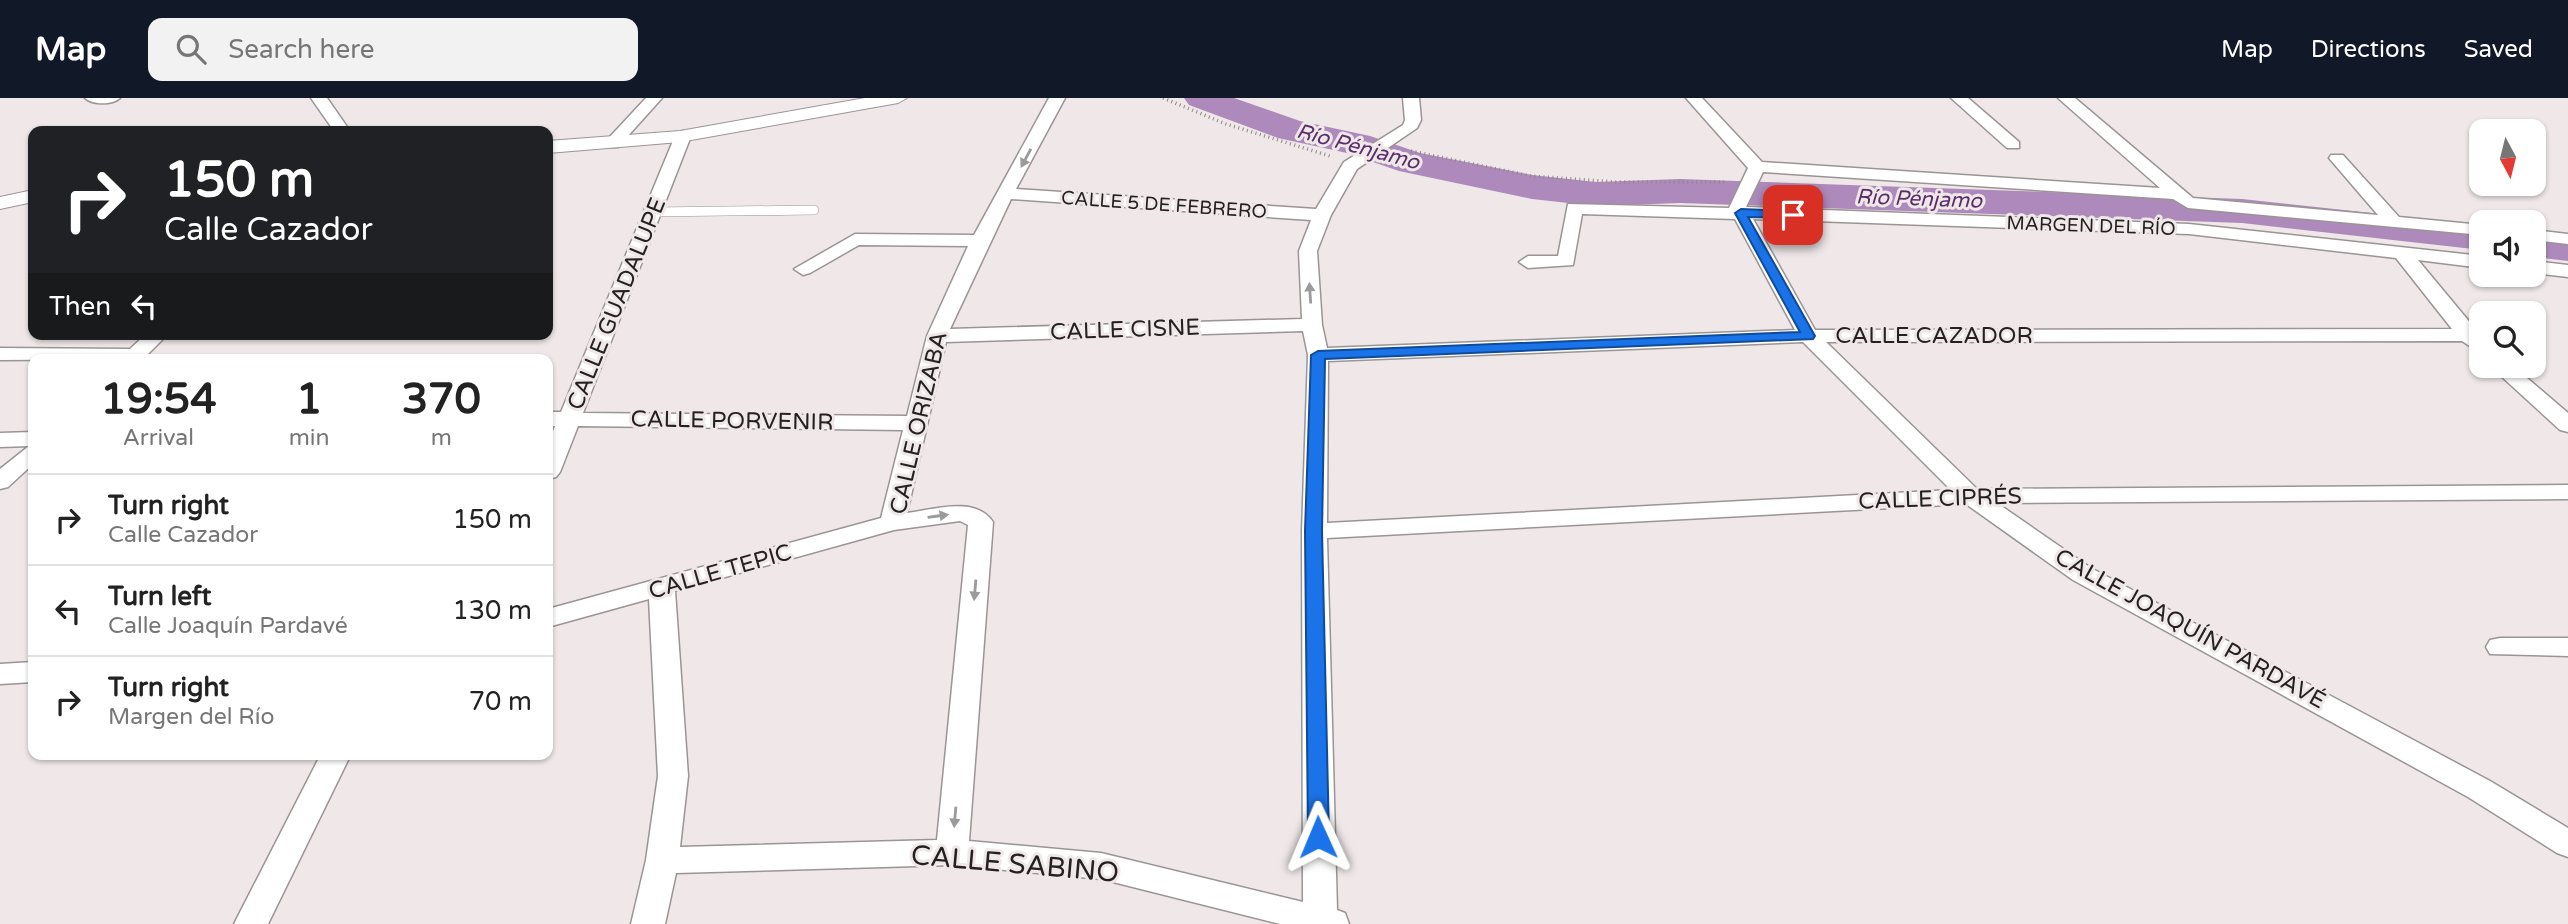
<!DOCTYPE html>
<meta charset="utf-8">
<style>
body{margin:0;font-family:"Varela Round",sans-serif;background:#f2f2f2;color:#222;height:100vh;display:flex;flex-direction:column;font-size:26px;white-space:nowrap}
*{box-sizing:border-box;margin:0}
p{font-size:23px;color:#767676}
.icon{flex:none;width:38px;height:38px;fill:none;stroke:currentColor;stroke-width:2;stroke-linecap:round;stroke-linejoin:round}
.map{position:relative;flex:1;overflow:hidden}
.side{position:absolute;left:28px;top:256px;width:525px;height:406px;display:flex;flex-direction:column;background:#fff;border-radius:14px;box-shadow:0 2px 5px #0004}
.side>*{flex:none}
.guide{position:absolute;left:28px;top:28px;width:525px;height:214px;border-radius:14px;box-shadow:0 2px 5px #0004;background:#202124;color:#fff;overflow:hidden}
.needle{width:46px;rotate:173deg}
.controls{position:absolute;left:2469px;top:21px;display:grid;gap:14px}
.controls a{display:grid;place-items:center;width:77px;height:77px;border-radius:14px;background:#fff;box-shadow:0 2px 5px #0004;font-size:35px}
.pin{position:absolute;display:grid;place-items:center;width:60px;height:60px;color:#fff;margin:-30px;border-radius:14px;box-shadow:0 4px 10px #0006}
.me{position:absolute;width:77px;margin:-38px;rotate:359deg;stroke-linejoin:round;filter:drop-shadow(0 0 5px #0008)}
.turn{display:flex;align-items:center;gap:24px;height:147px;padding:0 21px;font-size:32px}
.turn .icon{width:91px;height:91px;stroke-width:2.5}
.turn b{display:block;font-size:49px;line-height:60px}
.then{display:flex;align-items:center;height:66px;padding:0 21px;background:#0003;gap:14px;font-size:26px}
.eta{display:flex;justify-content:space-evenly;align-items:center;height:119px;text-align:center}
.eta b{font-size:42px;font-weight:700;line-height:49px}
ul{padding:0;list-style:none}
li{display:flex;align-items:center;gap:21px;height:91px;padding:0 21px;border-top:2px solid #e0e0e0}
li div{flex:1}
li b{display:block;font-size:26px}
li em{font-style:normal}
header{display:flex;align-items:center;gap:42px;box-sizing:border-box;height:98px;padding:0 35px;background:#111827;color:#fff}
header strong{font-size:33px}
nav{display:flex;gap:38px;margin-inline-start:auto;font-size:24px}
.search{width:490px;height:63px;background:#f2f2f2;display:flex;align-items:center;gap:18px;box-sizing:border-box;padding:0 24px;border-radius:14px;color:#767676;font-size:26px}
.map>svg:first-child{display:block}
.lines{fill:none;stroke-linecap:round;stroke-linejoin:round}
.river{fill:#ad8abb;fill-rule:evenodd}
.service-casing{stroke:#9b9495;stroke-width:10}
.minor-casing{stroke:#9b9495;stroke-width:3}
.tertiary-casing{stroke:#9b9495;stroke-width:2}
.path{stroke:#8f898a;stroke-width:3.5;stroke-dasharray:1 3.5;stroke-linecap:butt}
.service{stroke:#fff;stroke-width:9}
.minor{fill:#fff;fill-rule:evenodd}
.tertiary{fill:#fff;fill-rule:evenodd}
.oneway{fill:#9c9b9c}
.route{fill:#1a73e8;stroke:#114b97;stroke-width:2}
.labels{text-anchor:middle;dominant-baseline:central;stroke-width:6;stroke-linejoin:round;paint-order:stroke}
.far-street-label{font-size:19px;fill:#242122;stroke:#efe7e8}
.far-water-label{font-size:21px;font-style:italic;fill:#5a2e6b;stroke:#efe7e8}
.street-label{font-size:23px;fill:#242122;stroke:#efe7e8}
.near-street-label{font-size:28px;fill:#242122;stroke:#efe7e8}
</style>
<header>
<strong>Map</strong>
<div class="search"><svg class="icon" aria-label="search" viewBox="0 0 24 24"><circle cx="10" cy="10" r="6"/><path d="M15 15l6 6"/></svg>Search here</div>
<nav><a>Map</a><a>Directions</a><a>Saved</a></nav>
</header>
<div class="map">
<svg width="2568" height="826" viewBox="0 0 2568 826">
<rect width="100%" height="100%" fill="#efe7e8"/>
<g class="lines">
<g class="river">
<path d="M1184,0H1234L1300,23L1370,38L1420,55L1532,77L1596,84L1680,81L2242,101L2482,127V152L2242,125L1680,105L1596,108L1532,101L1399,73L1347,55L1278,40L1189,7Z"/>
<path d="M2534,133L2568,137V163L2534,159Z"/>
</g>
<defs>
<path id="service" d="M653,114L814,112"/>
<g id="minor">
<path d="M85,0H120C112,7 93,7 85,0Z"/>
<path d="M311,0H327L350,33H334Z"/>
<path d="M646,0H662L618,49H606V43Z"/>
<path d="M1049,0H1065L1016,91L1316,111L1344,64L1403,27L1405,22L1403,0H1419L1421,22L1417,30L1357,71L1331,117L1317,153L1322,227L1327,250L1795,232L1735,121L1582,116L1573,167L1528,170L1519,164L1528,158H1558L1568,106L1729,110L1748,70L1686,0H1702L1762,64L2160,90L2058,0H2075L2193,100L2378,117L2329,60L2331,57H2343L2399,119L2482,127V137L2188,110L2173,101L1763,74L1746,109L2189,126L2482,158V170L2418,162L2482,239V256L2462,243L1826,244L1977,391L2568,387V401L1997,405L2091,470L2490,683L2568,730V759L2557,755L2468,699L2073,482L1966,406L1327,440L1337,812L1345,815L1349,826H1280L1101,781L952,767L676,775L665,826H631L646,762L658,678L649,501L548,529V511L881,420L903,332L578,328L560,374L556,379L548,381V346L555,328H548V314H561L675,38L683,33L691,38L583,315L907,318L927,238L968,148L859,147L810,175L803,177L794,171L855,136L974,137ZM1011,101L1311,122L1299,153L1302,221L950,231ZM1753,121L2189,136L2396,160L2452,231L1815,232ZM1303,233L1308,257L1302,433L1303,804L1101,755L969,743L993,424C975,397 933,412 907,415L946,244ZM1803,244L1951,392L1327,425L1328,263ZM960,423L968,427L937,742L680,749L688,678L675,493L894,432Z"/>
<path d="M1951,0H1968L2019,44V50H2007Z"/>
<path d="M2534,132L2568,136V146L2534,142Z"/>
<path d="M2534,163L2568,167V179L2534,175Z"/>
<path d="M146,236H168L143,261L0,262V250L130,251Z"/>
<path d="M2490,268H2513L2568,315V334L2560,332Z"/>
<path d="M33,334V366L8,389L0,391V371L29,348L0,349V335Z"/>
<path d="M2500,540H2568V558L2490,556L2486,549L2490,542Z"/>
<path d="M33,564V584L0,586V566Z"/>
<path d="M321,656H351L268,826H234Z"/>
</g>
<g id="tertiary">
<path d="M865,0H907L898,5L680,44L548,55V43L680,33Z"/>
<path d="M33,92V104L0,111V99Z"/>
</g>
</defs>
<use href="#service" class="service-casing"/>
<use href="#minor" class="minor-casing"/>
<use href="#tertiary" class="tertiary-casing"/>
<g class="path">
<path d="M1163,0L1226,26L1330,58"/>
<path d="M1411,53L1531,78L1616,84H1725"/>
</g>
<use href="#service" class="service"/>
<use href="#minor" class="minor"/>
<use href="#tertiary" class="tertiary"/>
</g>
<defs><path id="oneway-solid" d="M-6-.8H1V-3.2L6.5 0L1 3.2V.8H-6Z" transform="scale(1.75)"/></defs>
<g class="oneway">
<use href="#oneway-solid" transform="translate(1026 60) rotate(118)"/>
<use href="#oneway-solid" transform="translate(1310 195) rotate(-94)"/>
<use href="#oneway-solid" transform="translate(938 418) rotate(-8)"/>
<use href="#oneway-solid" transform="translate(975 492) rotate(95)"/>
<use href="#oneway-solid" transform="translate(955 719) rotate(95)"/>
</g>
<path class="route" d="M1741,111L1793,113L1799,117L1793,120L1748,119L1815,238L1813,241L1325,261L1322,433L1329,739L1326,745H1311L1308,739L1305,433L1311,257L1318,253L1800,234L1735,115Z"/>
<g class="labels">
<g class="far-street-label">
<text transform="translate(1164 107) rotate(4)">CALLE 5 DE FEBRERO</text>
<text transform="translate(2091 128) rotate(2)">MARGEN DEL RÍO</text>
</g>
<g class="far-water-label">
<text transform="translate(1358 49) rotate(15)">Río Pénjamo</text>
<text transform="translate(1919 101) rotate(2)">Río Pénjamo</text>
</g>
<g class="street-label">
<text transform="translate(617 206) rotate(-68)">CALLE GUADALUPE</text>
<text transform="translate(1125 232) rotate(-2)">CALLE CISNE</text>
<text x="1934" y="238">CALLE CAZADOR</text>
<text transform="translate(732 323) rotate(1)">CALLE PORVENIR</text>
<text transform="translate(919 325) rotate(-77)">CALLE ORIZABA</text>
<text transform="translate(1940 401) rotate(-2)">CALLE CIPRÉS</text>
<text transform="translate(720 474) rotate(-16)">CALLE TEPIC</text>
<text transform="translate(2190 531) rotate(29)">CALLE JOAQUÍN PARDAVÉ</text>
</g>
<g class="near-street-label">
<text transform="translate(1015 766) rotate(5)">CALLE SABINO</text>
</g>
</g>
</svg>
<div class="controls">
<a><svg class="needle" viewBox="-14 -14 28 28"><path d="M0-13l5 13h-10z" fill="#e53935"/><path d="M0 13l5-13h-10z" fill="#767676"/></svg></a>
<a><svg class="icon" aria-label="sound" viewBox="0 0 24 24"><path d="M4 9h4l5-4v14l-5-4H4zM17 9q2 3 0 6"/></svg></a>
<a><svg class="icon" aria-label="search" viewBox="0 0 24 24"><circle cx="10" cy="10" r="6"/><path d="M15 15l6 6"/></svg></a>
</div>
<div class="pin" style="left:1793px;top:117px;background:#d93025"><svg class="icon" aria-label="arrive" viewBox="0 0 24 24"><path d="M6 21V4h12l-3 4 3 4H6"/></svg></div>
<svg class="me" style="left:1318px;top:739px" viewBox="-20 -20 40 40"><path d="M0-17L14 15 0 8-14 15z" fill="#1a73e8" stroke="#fff" stroke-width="4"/></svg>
<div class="guide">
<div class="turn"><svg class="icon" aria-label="right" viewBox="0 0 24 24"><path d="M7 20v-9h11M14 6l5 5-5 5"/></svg><div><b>150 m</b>Calle Cazador</div></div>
<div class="then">Then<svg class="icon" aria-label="left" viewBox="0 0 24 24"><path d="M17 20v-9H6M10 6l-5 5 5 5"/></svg></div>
</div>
<section class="side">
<div class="eta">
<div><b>19:54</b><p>Arrival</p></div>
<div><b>1</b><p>min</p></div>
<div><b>370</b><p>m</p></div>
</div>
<ul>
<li><svg class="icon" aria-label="right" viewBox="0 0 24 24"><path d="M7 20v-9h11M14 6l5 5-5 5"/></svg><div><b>Turn right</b><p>Calle Cazador</p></div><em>150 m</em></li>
<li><svg class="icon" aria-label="left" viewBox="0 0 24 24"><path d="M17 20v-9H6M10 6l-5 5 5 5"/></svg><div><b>Turn left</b><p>Calle Joaquín Pardavé</p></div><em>130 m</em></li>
<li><svg class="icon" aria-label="right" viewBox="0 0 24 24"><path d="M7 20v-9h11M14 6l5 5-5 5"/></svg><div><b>Turn right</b><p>Margen del Río</p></div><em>70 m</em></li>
</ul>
</section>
</div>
